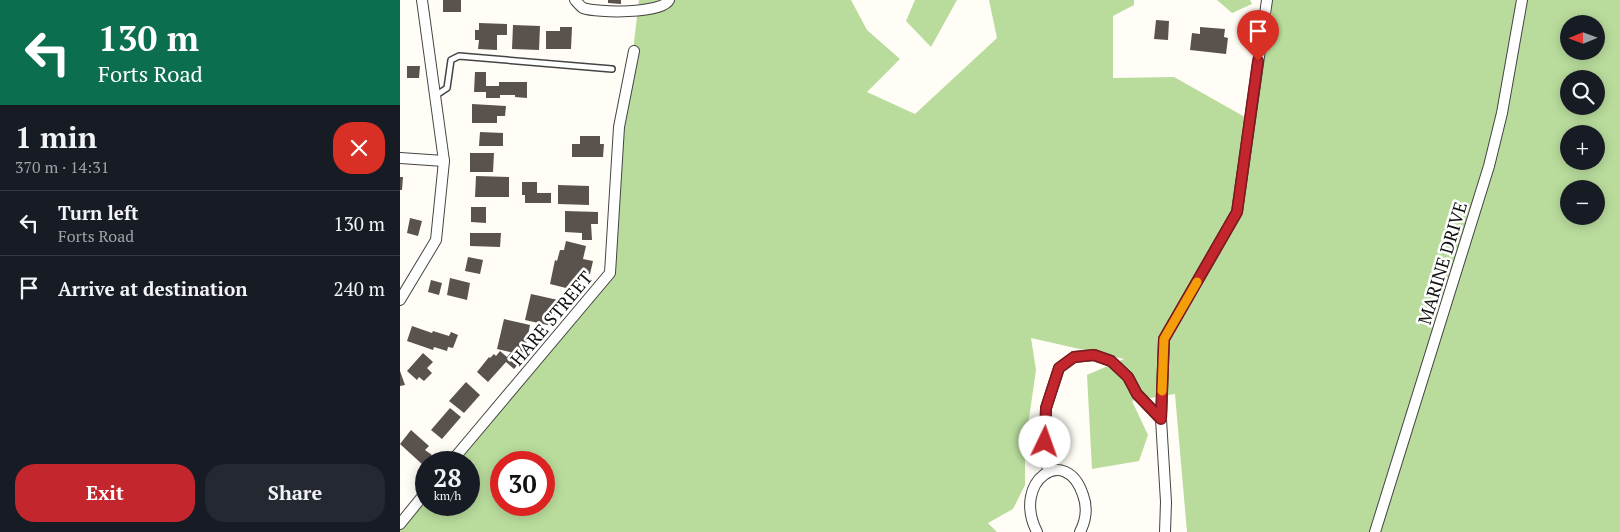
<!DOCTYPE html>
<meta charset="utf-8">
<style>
body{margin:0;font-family:"PT Serif",serif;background:#242831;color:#f1f3f6;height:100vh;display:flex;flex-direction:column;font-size:19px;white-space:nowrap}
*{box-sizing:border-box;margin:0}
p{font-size:16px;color:#9ea1a6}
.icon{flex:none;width:28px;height:28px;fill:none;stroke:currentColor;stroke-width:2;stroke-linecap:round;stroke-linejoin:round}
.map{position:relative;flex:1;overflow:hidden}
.drawer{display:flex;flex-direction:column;background:#171b24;width:400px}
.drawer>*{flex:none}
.hud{background:#0b6e4f;color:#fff;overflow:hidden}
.needle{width:32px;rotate:269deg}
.controls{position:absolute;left:1160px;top:15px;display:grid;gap:10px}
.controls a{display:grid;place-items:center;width:45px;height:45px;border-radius:50%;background:#171b24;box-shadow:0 2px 12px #0003;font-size:25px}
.speed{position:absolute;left:15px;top:451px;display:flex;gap:10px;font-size:25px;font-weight:700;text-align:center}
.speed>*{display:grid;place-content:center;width:65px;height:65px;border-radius:50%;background:#171b24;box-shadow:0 2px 12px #0003;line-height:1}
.speed small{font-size:12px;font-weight:400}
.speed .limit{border:8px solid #d22;background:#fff;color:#111}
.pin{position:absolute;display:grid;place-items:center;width:42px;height:42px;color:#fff;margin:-51px -21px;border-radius:50% 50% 50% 0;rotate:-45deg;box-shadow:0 0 5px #0007}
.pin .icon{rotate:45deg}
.me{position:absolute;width:55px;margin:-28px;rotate:3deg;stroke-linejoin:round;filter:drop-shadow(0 0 4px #0008)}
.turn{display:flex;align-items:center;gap:18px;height:105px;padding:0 15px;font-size:22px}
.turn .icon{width:65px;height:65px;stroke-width:2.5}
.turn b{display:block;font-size:35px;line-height:42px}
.round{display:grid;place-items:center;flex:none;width:52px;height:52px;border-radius:20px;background:#242831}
.headline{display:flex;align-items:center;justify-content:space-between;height:85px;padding:0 15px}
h1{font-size:30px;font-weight:800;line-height:38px}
.button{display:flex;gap:10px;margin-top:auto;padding:10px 15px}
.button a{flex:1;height:58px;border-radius:20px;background:#c4262e;color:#fff;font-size:20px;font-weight:800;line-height:58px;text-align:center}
.button a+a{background:#242831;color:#f1f3f6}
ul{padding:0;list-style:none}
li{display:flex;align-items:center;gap:15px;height:65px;padding:0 15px;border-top:1px solid #363941}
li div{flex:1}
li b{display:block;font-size:19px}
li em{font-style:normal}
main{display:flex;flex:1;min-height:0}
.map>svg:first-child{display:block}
.forest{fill:#b9dc9c;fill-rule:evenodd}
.building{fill:#5a524d}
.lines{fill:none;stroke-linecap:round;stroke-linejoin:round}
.service-casing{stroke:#444;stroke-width:8}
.minor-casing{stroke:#444;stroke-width:12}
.service{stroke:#fff;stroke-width:5}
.minor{stroke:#fff;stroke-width:10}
.route-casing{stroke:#7f191e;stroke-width:12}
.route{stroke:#c4262e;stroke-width:9}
.slow{stroke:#f59e0b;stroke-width:9}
.labels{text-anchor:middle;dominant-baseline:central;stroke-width:5;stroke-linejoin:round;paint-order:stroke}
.street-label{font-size:18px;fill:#111;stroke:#fff}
</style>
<main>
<section class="drawer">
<div class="hud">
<div class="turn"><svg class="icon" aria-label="left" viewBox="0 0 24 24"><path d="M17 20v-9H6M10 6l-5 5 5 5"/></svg><div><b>130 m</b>Forts Road</div></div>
</div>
<div class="headline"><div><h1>1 min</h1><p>370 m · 14:31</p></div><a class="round" style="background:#d93025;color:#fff"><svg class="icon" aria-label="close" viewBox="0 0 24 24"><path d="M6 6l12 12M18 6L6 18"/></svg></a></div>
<ul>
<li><svg class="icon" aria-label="left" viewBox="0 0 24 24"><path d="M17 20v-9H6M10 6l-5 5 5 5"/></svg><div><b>Turn left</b><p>Forts Road</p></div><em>130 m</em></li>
<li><svg class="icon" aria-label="arrive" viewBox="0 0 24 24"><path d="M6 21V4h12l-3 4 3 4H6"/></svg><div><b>Arrive at destination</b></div><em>240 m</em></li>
</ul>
<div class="button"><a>Exit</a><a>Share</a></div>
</section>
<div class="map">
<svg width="1220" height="532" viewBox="0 0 1220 532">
<rect width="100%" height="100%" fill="#fffdf5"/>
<g class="forest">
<path d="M239,0H451L467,30L500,59L467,92L515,114L597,38L589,0H734V5L713,16V78L774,77L852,121L872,20L871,0H1220V532H787L775,394L732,401L748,435L739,461L692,469L687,375L724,359L631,338L636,370L625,446V485L613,509L588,523L597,532H0V522L26,491V505H69V462H51L206,278ZM1169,24H1196V51H1169ZM1169,79H1196V106H1169ZM1169,134H1196V161H1169ZM1169,189H1196V216H1169ZM101,462H144V505H101Z"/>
<path d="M515,0H557L531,47L506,21Z"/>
<path d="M817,0H850L852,4L832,13Z"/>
</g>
<g class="building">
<rect x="43" y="0" width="18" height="12"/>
<path d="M208,0H221V4L208,3Z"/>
<path d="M756,20L769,21L768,40L754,39Z"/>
<path d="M79,23L107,24V35H97V50L78,49L79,40H75V30H79Z"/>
<path d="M113,25L140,26L139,50L112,49Z"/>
<path d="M160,27H172L171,49H146V31H160Z"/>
<path d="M800,27L825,29L824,37L828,38L826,54L790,50L792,33L800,34Z"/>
<path d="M7,66H20L19,78H7Z"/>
<path d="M75,72H86V86H99V82H127V98L115,97V95H100V98H86V92H74Z"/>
<path d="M72,104L106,106L105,116H97V123H72Z"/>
<path d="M80,132L103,133V146H79Z"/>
<path d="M180,136H200V144H204L203,157H172V144H180Z"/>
<path d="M70,153H94L93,172H70Z"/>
<path d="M76,176L109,177V197H75Z"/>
<path d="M0,177H3L2,190H0Z"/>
<path d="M122,182H137V193H151V203H125V195H122Z"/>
<path d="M158,185L189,186V205L158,204Z"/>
<path d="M71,207H86V223L71,222Z"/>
<path d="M165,211L198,212V224H191L192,240H182V233L165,232Z"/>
<path d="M10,218L22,221L18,236L7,233Z"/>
<path d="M70,233H101L100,247L70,246Z"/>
<path d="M166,241L186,246L183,259L193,261L190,274L178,273L174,290L150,284L155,260L157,261L160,250H164Z"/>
<path d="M68,257L83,260L80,274L65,271Z"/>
<path d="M50,278L70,283L67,300L47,295Z"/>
<path d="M31,280L42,283L39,295L28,292Z"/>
<path d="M131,294L158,300L152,326L125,320Z"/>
<path d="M104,319L130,325L124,355L97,349Z"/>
<path d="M12,326L32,333L33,331L49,336L51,332L58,335L53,348L48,347L47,351L34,347L33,350L7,341Z"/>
<path d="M100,351L107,357L111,352L121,361L114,369L106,362L88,382L77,372L89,357L90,358L94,354L96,356Z"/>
<path d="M23,353L33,362L27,368L32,373L24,381L19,377L17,380L7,371Z"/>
<path d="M0,371L5,385L0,386Z"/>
<path d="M66,382L80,395L64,413L49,401Z"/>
<path d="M50,408L61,417L42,439L31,430Z"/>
<path d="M11,430L29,446L25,450L32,455L23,465L0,444Z"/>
</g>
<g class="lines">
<defs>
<path id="service" d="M35,96L47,88L51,60L59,56L212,69"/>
<g id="minor">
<path d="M175,0C177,2 180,6 183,8C197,13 262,14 269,0"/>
<path d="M0,158L44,161"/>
<path d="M0,300L36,240L44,161L22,0"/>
<path d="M51,462L210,273L219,127L234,51"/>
<path d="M648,472L645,442L646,408L659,368L674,357L694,355L711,361L728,377L737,394L761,419"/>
<path d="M0,524L26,492"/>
<path d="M637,532C611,481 666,443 683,495C688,508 686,520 680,532"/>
<path d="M765,532L766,502L761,419L764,339L837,212L867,0"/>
<path d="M975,532L1089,166L1102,113L1122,0"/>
</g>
</defs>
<use href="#service" class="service-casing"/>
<use href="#minor" class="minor-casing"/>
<use href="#service" class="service"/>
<use href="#minor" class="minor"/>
</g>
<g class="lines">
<defs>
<path id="route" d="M645,442L646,408L659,368L674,357L694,355L711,361L728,377L737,394L761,419L764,339L837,212L858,61"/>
</defs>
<use href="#route" class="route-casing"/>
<use href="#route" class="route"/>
<path class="slow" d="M762,391L764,339L797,282"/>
</g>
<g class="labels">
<g class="street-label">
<text transform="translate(1042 263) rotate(-73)">MARINE DRIVE</text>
<text transform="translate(151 318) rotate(-50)">HARE STREET</text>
</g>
</g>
</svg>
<div class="controls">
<a><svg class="needle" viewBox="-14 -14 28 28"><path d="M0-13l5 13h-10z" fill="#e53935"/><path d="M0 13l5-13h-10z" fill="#9ea1a6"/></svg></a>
<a><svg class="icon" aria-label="search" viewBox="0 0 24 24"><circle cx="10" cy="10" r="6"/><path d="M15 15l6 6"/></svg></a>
<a>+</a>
<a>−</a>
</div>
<div class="speed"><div>28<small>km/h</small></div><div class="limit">30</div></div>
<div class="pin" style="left:858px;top:61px;background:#d93025"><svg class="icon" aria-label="arrive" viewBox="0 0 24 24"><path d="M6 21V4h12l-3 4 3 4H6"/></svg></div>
<svg class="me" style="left:645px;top:442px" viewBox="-20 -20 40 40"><circle r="19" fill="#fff"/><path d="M0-13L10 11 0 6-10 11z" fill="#c4262e"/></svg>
</div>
</main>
